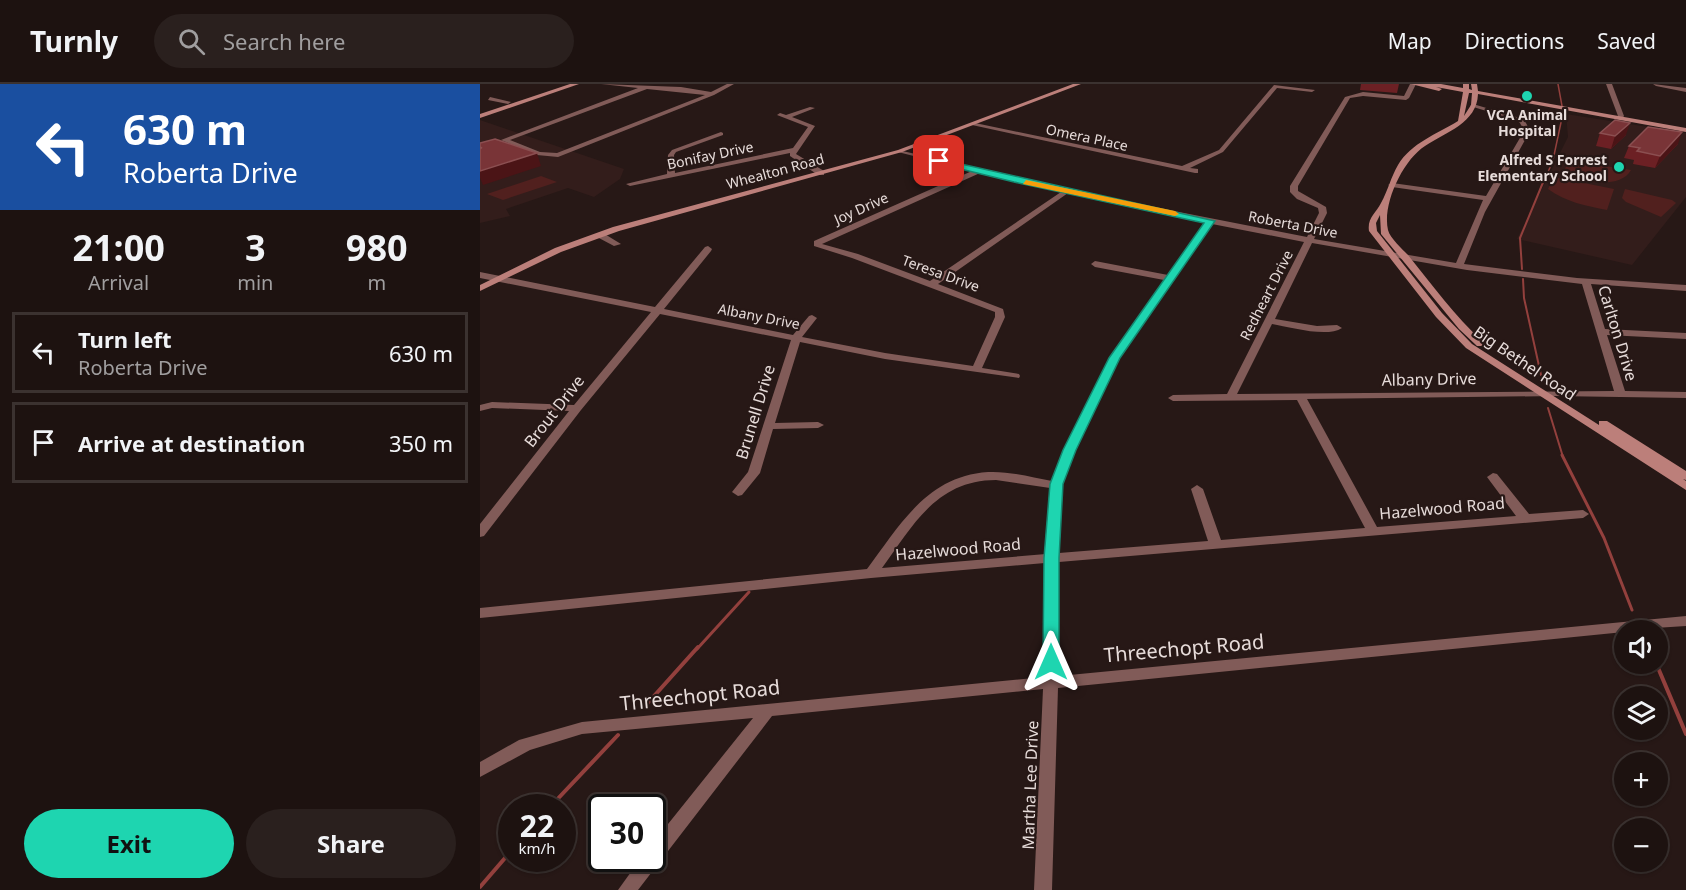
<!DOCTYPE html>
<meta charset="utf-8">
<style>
body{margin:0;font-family:"Noto Sans",sans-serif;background:#2a201e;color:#f1f3f6;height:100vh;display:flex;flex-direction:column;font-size:22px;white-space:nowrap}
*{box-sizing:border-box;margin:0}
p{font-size:20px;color:#a09e9f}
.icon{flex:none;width:33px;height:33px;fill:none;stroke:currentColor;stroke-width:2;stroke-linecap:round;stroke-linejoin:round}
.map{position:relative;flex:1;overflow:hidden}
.side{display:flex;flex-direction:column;background:#1d1210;width:480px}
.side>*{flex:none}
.top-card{background:#1a4fa0;color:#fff;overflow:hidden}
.fabs{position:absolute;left:1134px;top:536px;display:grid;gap:12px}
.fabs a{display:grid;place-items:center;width:54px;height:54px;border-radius:50%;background:#1d1210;box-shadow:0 2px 4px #0004,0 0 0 2px #3b3230;font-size:30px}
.speed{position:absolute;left:18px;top:710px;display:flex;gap:12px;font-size:30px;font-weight:700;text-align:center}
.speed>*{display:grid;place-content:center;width:78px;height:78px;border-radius:50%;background:#1d1210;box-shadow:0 2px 4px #0004,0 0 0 2px #3b3230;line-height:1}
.speed small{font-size:15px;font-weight:400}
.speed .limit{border:3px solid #111;border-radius:9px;background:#fff;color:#111}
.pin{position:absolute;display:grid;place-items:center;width:51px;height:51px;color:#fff;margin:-26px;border-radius:12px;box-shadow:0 3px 9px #0006}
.me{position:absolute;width:66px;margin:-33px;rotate:0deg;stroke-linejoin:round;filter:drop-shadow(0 0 4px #0008)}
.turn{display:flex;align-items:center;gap:21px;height:126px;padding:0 24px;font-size:27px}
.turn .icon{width:78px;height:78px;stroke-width:2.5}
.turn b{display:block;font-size:42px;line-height:51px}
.eta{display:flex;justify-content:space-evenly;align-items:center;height:102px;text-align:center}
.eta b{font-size:36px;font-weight:700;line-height:42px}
.cta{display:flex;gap:12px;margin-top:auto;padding:12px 24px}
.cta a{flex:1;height:69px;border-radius:36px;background:#1ed5b0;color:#111;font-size:24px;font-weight:700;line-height:69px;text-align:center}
.cta a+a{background:#2a201e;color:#f1f3f6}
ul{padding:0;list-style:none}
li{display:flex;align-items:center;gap:18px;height:81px;margin:0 12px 9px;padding:0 12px;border:3px solid #3b3230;border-radius:0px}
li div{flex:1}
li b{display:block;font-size:22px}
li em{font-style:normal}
header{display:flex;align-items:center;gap:36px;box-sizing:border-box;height:84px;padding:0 30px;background:#1d1210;border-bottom:2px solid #3b3230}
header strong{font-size:28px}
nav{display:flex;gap:33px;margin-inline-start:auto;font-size:21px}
.search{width:420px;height:54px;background:#2a201e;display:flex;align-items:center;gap:15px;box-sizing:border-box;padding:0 21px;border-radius:33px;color:#a09e9f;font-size:22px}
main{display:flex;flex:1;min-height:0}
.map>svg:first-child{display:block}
.built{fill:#331d1b}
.green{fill:#51201e}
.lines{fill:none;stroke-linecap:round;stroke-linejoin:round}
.stream-far3{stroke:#93403d;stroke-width:1.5}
.stream-far2{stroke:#93403d;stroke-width:2}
.stream-far1{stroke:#93403d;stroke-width:3}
.stream{stroke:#93403d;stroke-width:4}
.street{fill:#815b58;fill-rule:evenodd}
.secondary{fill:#bc7f7a;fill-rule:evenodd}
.wall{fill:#6c2024}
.shaded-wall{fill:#4b1416}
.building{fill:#793437;stroke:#8b4f51;stroke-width:1.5}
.route{fill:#1ed5b0;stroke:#148a72;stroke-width:1.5}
.slow{fill:#f59e0b}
.poi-dot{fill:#1ed5b0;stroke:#271816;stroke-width:2}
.labels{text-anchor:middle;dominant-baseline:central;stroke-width:4.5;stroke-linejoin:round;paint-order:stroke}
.far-poi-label{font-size:14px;font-weight:bold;fill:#e7dcda;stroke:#271816}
.far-street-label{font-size:14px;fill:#e7dcda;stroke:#271816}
.street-label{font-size:16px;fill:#e7dcda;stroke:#271816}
.near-street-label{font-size:20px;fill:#e7dcda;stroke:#271816}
</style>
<header>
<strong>Turnly</strong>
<div class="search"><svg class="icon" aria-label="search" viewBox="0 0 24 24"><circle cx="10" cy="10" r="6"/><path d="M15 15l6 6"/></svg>Search here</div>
<nav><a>Map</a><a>Directions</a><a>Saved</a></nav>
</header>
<main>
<section class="side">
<div class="top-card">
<div class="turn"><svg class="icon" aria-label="left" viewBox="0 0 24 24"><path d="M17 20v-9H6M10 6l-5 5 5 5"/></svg><div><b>630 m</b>Roberta Drive</div></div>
</div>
<div class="eta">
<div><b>21:00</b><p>Arrival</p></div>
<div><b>3</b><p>min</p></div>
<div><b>980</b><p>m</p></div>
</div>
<ul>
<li><svg class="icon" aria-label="left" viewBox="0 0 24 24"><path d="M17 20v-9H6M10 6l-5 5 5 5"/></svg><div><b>Turn left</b><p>Roberta Drive</p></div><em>630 m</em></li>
<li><svg class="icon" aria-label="arrive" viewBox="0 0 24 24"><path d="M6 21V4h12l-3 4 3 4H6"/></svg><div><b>Arrive at destination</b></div><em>350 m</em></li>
</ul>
<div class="cta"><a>Exit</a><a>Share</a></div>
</section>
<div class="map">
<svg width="1206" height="806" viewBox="0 0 1206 806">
<rect width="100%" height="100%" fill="#271816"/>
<g class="built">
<path d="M1086,30L1206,49V113L1152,181L1037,155L1088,53Z"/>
<path d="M0,36L144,85L140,95L114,113L88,104L26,125L30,132L0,139Z"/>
</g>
<g class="green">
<path d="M1092,77L1151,86C1140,106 1104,96 1086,94L1081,91L1089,78Z"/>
<path d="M61,92L77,98L23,116L7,110Z"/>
<path d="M1074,93L1134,105L1127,126C1106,122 1086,118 1068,105Z"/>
<path d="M1145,105L1192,116L1196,119L1181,133L1146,118L1142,114Z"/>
</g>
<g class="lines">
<g class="stream-far3">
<path d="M1078,0L1082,22"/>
<path d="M1064,98L1073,76L1083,29"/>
</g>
<g class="stream-far2">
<path d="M1042,185L1040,154L1064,96"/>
<path d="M1043,195L1044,214L1061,291"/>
<path d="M1068,324L1083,373"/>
</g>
<g class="stream-far1">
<path d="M1082,371L1124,454L1152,526"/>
<path d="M217,565L269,508"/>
</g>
<g class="stream">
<path d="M1176,579L1206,650"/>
<path d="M166,621L218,563"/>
<path d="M70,723L138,651"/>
<path d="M0,803L32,766"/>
</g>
<g class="street">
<path d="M121,0L201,3L231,8L247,0H254L234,11L78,73L57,71L21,56L158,4ZM167,5L225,11L77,69L60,68L30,56Z"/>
<path d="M930,0H936L929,14L926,16L883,12L870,14L818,102V107L846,123L847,129L834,155L976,179L1003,116L912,103L908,101L912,99L1006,112L1044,47L1040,39L1036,36L990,22L993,20L1040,34L1045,37L1050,47L1005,128L984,180L1097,194L1206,201V207L1111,200L1125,245L1206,249V255L1127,251L1145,307L1206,308V314L1075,312L827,315L897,443L1036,432L1007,393L1013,389L1017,390L1049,430L1103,426L1109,430L1103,434L579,478V592L1206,532V542L1144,546V548L578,604L572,806H554L563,605L292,632L158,806H138L161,774H172V760L273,634L102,650L50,666L0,693V678L39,656L102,638L564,593L565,479L391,494L0,534V524L387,485C420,441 447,392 508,388C529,387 551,393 572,397L584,366L629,274L684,196L615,183L611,180L615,177L688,191L725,138L588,109L458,200L523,225L525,233L502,284L539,290L540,292L539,294L405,275L320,258L295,339L338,338L344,341L338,344L293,345L280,389L262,411L258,412L252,408L268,388L311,256L180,230L101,326L4,452L0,453V440L89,327L12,324L0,327V321L12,318L94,321L171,228L0,194V188L175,223L225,163L228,162L232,165L231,167L184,225L313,251L329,232L332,231L337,234L322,253L405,269L493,282L515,233V228L372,174L334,162V157L492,87L418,68V66L638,116L827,153L839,129L838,124L817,115L810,108V102L865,13L883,8L924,12ZM500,89L581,108L450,197L378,170L342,160ZM732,140L824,158L747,310L693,311L688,314L693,317L817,316L885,444L741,456L723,405L717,401L711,405L728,457L579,469L582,401L596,366L639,274ZM832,159L987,186L1102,200L1134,307L757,310L792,240C810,243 847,254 862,244L857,241L837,242L795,235ZM516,396L570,404L566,470L402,484C433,441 457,396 516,396Z"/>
<path d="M1126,0H1132L1144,32L1141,36L1136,35L1138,32Z"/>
<path d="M1173,0L1206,4V8L1176,2Z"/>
<path d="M794,1L835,6L832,8L797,4L743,68L710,84L718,85V89H715L492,41L495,39L702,82L739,66Z"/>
<path d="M10,13L31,18L28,20L8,16Z"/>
<path d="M330,23L335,24L312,33L335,42L316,70L344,87V91H338L310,72V69L150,102L146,100L187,90L188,71L192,66L241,48L243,49V51L196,68L194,71L195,89L313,64L328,43L297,31L300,29L306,31Z"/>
<path d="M117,149H123L141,160L134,162L117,153Z"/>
</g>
<g class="secondary">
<path d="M90,0H99L0,34V30Z"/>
<path d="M593,0H601L422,68L139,147L81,168L0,207V201L75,164L133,143L418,66Z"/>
<path d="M931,0H961L983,4V0H989V5L992,6L991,0H997L998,7L1206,44V48L998,10C997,39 966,48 945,62C923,76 902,120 908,146C910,154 922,165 928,171C952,201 975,232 1003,258V262H997L979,245L901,150L900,131L896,139L897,147L962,229L992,260L1119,341V337H1127L1206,387V396L1203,395L1206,397V406L986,264L956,233L889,147C887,134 896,129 901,119C908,106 911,93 918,81C931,59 957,50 978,37L983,8L956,3L962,5L959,7ZM989,9H992L991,21L984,32Z"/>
</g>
</g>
<g class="wall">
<path d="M881,0H919L917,9L880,6Z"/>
<path d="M1120,49L1146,51L1131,65L1116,62Z"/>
<path d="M1198,60L1175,84L1153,80L1154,76L1144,74L1149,62Z"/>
</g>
<g class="shaded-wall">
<path d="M1150,39L1146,51L1131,65L1135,52Z"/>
<path d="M1202,48L1198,60L1175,84L1180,72Z"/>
<path d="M57,69L61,82L3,101L0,94V87Z"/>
</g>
<g class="building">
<path d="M1135,36L1150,39L1135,52L1120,49Z"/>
<path d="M1168,43L1202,48L1180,72L1157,67L1160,64L1149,62Z"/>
<path d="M15,55L57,69L0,87V64H2L0,63V59Z"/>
</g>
<path class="route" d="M459,75L735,137L640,274L596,366L583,400L579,474V578L571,584L563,578L564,474L570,400L583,366L629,274L724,139L534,98L456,79Z"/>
<path class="slow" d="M546,96L695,127L699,130L695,132L543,100Z"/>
<g class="poi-dot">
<circle cx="1047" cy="12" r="6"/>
<circle cx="1139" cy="83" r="6"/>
</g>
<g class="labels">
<g class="far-poi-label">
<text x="1047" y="30">VCA Animal<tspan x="1047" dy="16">Hospital</tspan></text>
<text x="1127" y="75" text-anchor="end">Alfred S Forrest<tspan x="1127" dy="16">Elementary School</tspan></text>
</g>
<g class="far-street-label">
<text transform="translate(607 53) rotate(12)">Omera Place</text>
<text transform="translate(230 71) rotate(-12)">Bonifay Drive</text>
<text transform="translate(295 87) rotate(-15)">Whealton Road</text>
<text transform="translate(381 124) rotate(-24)">Joy Drive</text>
<text transform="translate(813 140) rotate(11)">Roberta Drive</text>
<text transform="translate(461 189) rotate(20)">Teresa Drive</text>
<text transform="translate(786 211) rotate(-63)">Redheart Drive</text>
<text transform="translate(279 232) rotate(11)">Albany Drive</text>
</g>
<g class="street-label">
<text transform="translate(1138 249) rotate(73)">Carlton Drive</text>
<text transform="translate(1045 279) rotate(34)">Big Bethel Road</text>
<text transform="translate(949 295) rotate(-1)">Albany Drive</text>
<text transform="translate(74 327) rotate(-52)">Brout Drive</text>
<text transform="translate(275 328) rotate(-73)">Brunell Drive</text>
<text transform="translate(962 424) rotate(-5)">Hazelwood Road</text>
<text transform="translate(478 465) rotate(-5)">Hazelwood Road</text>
<text transform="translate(550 701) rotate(-88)">Martha Lee Drive</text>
</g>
<g class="near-street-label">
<text transform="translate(704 564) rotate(-5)">Threechopt Road</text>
<text transform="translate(220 611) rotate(-6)">Threechopt Road</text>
</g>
</g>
</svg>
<div class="fabs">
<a><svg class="icon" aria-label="sound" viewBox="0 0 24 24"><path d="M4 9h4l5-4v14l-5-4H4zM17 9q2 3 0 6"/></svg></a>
<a><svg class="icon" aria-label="layers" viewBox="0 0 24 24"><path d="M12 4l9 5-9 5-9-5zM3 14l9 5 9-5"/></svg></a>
<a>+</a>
<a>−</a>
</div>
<div class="speed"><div>22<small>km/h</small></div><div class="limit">30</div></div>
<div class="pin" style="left:459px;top:77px;background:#d93025"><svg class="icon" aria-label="arrive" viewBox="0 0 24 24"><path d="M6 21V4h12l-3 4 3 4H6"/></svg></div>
<svg class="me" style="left:571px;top:578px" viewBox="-20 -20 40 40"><path d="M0-17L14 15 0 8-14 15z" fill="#1ed5b0" stroke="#fff" stroke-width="4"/></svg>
</div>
</main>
